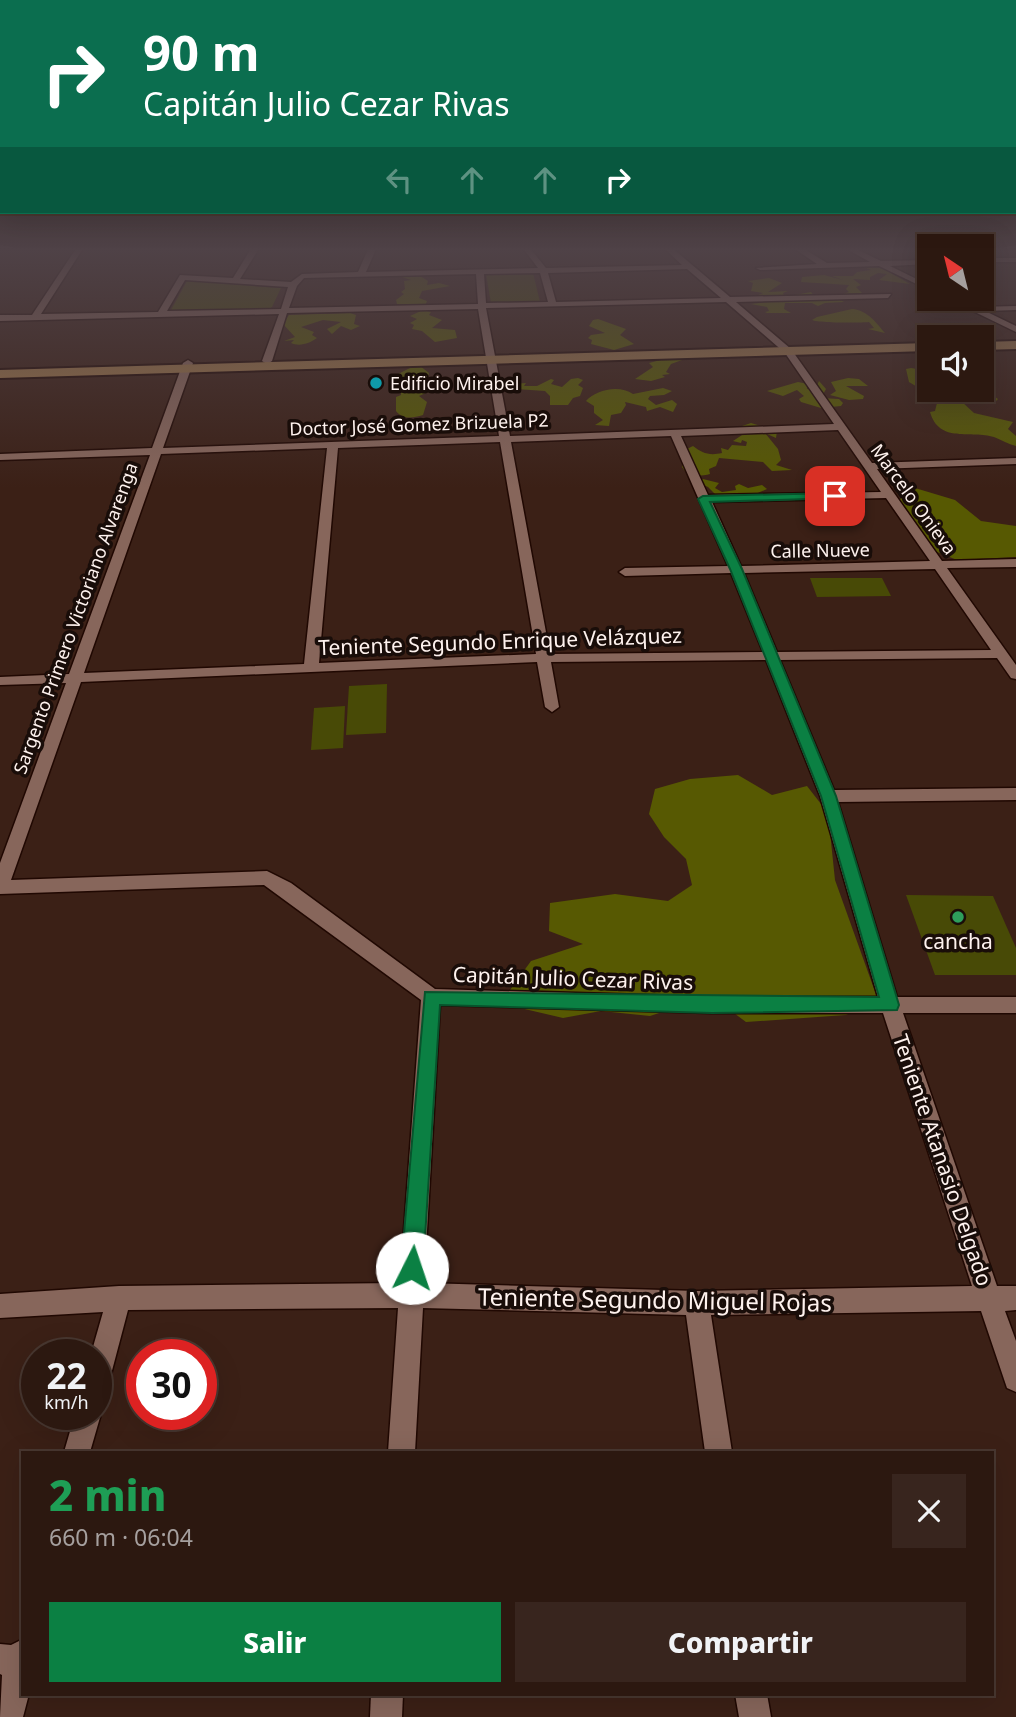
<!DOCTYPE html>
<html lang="es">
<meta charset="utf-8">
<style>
body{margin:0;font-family:"Noto Sans",sans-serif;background:#38251e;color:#f1f3f6;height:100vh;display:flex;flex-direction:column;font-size:26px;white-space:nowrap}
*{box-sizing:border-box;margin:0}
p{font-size:23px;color:#a6a09f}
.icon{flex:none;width:38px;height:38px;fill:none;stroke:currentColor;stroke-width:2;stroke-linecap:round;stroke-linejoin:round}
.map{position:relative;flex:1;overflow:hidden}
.panel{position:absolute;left:21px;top:1451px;width:973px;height:245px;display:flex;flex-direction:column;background:#2c1810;border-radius:0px;box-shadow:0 7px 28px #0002,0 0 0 2px #483730}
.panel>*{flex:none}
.hud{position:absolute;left:0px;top:0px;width:1017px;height:214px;box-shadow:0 7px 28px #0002,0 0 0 2px #483730;background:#0b6e4f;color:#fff;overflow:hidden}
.needle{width:46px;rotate:325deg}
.controls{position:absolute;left:917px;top:234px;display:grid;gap:14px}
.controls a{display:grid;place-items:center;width:77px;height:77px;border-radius:0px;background:#2c1810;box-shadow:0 7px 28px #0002,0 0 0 2px #483730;font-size:35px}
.speed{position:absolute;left:21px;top:1339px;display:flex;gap:14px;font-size:35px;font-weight:700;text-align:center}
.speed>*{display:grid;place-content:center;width:91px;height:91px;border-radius:50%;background:#2c1810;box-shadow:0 7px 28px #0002,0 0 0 2px #483730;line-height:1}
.speed small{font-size:18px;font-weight:400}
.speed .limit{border:10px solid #d22;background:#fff;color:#111}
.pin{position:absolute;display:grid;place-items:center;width:60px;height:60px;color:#fff;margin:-30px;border-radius:14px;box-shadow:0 4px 10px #0006}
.me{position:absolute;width:77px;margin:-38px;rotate:4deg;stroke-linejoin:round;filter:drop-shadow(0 0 5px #0008)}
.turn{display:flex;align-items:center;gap:24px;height:147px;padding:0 28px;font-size:32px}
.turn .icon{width:91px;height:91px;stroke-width:2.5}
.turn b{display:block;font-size:49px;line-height:60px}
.lanes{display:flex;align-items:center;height:66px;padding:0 28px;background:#0003;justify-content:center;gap:35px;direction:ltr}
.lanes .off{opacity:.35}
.round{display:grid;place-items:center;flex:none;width:74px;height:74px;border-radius:0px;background:#38251e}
.summary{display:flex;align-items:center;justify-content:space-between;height:119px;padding:0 28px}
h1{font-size:42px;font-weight:800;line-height:52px;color:#1e9e55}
.button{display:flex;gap:14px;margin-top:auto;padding:14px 28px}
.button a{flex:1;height:80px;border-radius:0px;background:#0b8043;color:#fff;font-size:28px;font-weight:800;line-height:80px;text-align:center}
.button a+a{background:#38251e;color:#f1f3f6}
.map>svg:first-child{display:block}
.green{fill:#484a06}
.forest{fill:#575902}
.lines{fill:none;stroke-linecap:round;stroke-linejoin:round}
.minor-casing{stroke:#200802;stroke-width:3}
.secondary-casing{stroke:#200802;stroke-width:4}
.minor{fill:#87665b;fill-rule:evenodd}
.secondary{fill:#9a7448;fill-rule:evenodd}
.route{fill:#0b8043;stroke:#07532c;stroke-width:2}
.culture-dot{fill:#0f9aa8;stroke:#190d09;stroke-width:2.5}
.leisure-dot{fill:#2e9e5b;stroke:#190d09;stroke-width:2.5}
.labels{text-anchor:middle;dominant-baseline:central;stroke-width:7;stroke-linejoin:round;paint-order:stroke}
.far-poi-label{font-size:18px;fill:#fef2ee;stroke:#190d09;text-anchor:start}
.far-street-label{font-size:18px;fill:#fef2ee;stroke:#190d09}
.street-label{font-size:21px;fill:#fef2ee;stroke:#190d09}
.poi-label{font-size:21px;fill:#fef2ee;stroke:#190d09}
.near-street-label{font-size:24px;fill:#fef2ee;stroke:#190d09}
</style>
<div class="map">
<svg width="1016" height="1717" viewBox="0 0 1016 1717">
<rect width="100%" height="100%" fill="#3b2016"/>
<g class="green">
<path d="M533,273L540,302L491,303L486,274Z"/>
<path d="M187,281H190L281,288L272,307L269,309L171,310Z"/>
<path d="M810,578H882L891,596L817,597Z"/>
<path d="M387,684L386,733L346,735L349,686Z"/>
<path d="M345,706L343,748L311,750L314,708Z"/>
<path d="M906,895L993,896L1016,948V975H935Z"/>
</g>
<g class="forest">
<path d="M867,264L882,268L910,284L879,280L887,274L878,273L870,277V280L853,279L861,285L856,287L862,293L843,294L849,292L846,289L849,285L801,282L802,277L824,275L843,280L832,276H853L857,272L871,270L862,266Z"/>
<path d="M417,274L428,281L427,285L439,283L450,286L422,291L419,298L427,301L425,306L397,304L396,300L404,294L401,292L405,289L404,281L411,280L402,277Z"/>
<path d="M769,278L782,283L768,292L788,291L783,293L785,297L780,301H792L789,296L811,292L815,297L839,299L844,302L825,303L818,306L812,303H785L784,309L791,313H767L765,312L769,311L767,307L751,304L768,302L770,297L751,298L763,293L751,291L753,283L748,281Z"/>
<path d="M852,309C868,310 877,324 885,333L868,329L874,328L869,322C860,323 819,323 812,320L817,317Z"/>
<path d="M423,310L431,312L429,315L442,320L432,328L455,330L457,338L435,342L422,331L412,329L414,325L410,323L417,319L410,316Z"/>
<path d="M350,313L356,315L354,324L360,326L351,330L341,326L332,334L327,329L341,322L323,320L301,327L314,332L312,335L317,338C310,343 300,347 291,343L294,340L284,341L295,337L283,324L289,315Z"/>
<path d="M598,319L626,329L620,335L634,344L614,350L591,344L592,340L588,338L591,335L605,333L589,326L593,320Z"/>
<path d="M672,357L682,360L671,364L666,372L670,374L662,375L665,377L651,381L635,379L653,367L649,363Z"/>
<path d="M420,366L429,373L427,381L435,389L419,396L427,402L423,415C413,418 403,420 396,411V397L401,395L398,374L412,367Z"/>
<path d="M911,368L929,371V390C946,390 985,387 998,399L995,402C967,405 933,398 909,382L906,369Z"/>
<path d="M578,378L583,380L578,385L583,388L580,396L573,398L568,405H550V396L545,391L516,389L512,384L526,383L524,386H537L551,379L554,380L551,384L562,387L571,379Z"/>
<path d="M848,378L859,379L868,386H846L864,396L863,399L849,400L830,395L836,391L831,382Z"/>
<path d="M819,381L826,389L821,398L839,399L843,403L841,406L821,408L801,402L799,399L804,396L797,390L783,396L767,391L798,382L808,384L807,389L816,388Z"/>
<path d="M663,388L672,391L664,395L650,396L648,399L656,405L672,400L677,404L673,412L660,407L647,411L646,407L625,402L626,405L621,413L611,415L609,426L595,425L603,420L594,413V406L586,401C595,390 619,384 633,394Z"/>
<path d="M938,399L961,401L974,413L1013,422L1008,429L1016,436V446C1008,444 1002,440 994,437C972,430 939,444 930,412L935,411Z"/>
<path d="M751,423L777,431L776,438L765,433L778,449L781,460L776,465L792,470L772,471L763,462L719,458L716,466L709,469L710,474C704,476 694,476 688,475L682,467L685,456L677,454L693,446C702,453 709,456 722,453L721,448L728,450L732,445L746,446L747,442L742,440L741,443L733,441L742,435L736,428Z"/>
<path d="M703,479L719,483L715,488L722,492L736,490L735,486L739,484L748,488L762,485L767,489L753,495L717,496L708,487L695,481Z"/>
<path d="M915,488L955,500L981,521L1016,526V557L957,560L927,548L899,500Z"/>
<path d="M738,775L772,795L807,786L828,813L835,880L878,1000L846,1015L746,1022L711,996L650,1016L601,1011L563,1018L516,1007L507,994L531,961L583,944L549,931L550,903L615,894L668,901L692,885L686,859L664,837L649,814L655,789L690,779Z"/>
</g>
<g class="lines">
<defs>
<g id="minor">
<path d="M77,247H84L41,314L158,312L180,275L233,278L252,247H260L240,279L291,282L302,274L358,272L369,247H377L366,272L538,268L522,247H529L546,268L682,265L663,247H671L730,297L891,294L888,298L736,302L791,349L872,463L1016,458V464L877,469L942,561L1016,559V567L947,568L1016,665V679L1011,678L997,658L780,660L834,790L1016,788V800L838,802L897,997H1016V1013H903L997,1286H1016V1310L1005,1311L1016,1341V1392L1007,1388L981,1311L711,1315L732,1452H705L686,1315L423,1308L415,1452H388L398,1308L128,1310L109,1382L105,1391L96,1395V1354H91L103,1312L0,1318V1294L119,1286L400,1283L421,1000L264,885L0,894V863L66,683L0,685V677L69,674L150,455L0,460V454L152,448L183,363L188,360L193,363L163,448L499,436L478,309L287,313L272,361L267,364L262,361L279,314L0,321V315H32ZM687,269L721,298L556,302L548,273ZM540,273L548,302L486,303L484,274ZM476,274L478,304L289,308L297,286L304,278ZM185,280L288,287L281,309L167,311ZM726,302L785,353L834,424L510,436L486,308ZM838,430L881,492L708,495L681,436ZM671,436L728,566L625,568L619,572L625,576L731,573L763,652L550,654L511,442ZM500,442L536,654L319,663L338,448ZM327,448L304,664L84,673L161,454ZM886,498L930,561L741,566L712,502ZM935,569L991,650L777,652L744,573ZM766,660L820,796L878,997H712L435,989L291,883L267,871L11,880L81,682L537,662L545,707L552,712L559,707L551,662ZM440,1005L712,1013H883L972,1286L697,1291L424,1283Z"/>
<path d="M792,247H801L827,263L870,262L843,247H852L881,261L929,260V264L890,266L929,285V290L879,266L760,270L756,268L817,264Z"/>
<rect x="982" y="258" width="34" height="4"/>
<path d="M948,299H959L976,307L1016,306V310L985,311L1016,326V332Z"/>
<path d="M96,1404L101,1414L90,1452H64L75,1414H96Z"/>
<path d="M23,1639V1694H29L23,1717H0L2,1675L0,1674V1644L11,1645Z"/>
<path d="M371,1694H403L402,1717H370Z"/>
<path d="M735,1694H767L771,1717H739Z"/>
</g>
<g id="secondary">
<path d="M1016,341V349L982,350V342Z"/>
<path d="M929,343V351L0,378V370Z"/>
</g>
</defs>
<use href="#minor" class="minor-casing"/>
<use href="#secondary" class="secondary-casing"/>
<use href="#minor" class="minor"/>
<use href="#secondary" class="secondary"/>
</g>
<linearGradient id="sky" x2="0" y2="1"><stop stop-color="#20120c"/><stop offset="0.51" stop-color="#4f4247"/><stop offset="1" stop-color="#4f4247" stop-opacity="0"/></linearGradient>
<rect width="1016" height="488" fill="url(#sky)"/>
<path class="route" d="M835,493L839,494V498L710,502L742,569L836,796L899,1005L897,1010L712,1013L440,1005L423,1268L419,1276L412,1279L404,1276L401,1268L425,992L879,997L821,796L730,569L698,499L703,496Z"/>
<circle class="culture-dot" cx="376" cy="383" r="7"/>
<circle class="leisure-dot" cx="958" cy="917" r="7"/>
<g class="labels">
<g class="far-poi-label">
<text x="390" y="383">Edificio Mirabel</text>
</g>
<g class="far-street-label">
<text transform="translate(419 424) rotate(-2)">Doctor José Gomez Brizuela P2</text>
<text transform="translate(914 499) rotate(54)">Marcelo Onieva</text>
<text transform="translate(820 550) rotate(-1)">Calle Nueve</text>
<text transform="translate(75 618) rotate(-70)">Sargento Primero Victoriano Alvarenga</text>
</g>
<g class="street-label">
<text transform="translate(500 641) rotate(-2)">Teniente Segundo Enrique Velázquez</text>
<text transform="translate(573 978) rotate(2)">Capitán Julio Cezar Rivas</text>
<text transform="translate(943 1160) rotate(71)">Teniente Atanasio Delgado</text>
</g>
<g class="poi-label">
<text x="958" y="941">cancha</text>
</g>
<g class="near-street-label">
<text transform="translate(655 1299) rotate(1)">Teniente Segundo Miguel Rojas</text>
</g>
</g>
</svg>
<div class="controls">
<a><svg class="needle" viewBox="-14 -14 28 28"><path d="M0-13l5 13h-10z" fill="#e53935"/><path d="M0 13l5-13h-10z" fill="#a6a09f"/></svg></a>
<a><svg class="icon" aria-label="sound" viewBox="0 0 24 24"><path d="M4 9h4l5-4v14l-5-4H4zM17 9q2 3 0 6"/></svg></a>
</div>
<div class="speed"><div>22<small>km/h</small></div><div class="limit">30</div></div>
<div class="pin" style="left:835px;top:496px;background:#d93025"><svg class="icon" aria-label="arrive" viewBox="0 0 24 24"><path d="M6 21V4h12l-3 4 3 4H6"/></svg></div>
<svg class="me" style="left:412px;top:1268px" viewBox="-20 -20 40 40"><circle r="19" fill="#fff"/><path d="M0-13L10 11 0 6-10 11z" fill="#0b8043"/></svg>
<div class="hud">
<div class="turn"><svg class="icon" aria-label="right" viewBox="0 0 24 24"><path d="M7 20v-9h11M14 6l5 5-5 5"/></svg><div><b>90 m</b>Capitán Julio Cezar Rivas</div></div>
<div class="lanes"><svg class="icon off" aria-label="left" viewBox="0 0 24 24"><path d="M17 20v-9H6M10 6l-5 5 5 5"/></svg><svg class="icon off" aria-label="ahead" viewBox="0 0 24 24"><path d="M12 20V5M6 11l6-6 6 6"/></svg><svg class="icon off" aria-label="ahead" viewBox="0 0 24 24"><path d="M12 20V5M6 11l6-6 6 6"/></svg><svg class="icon" aria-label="right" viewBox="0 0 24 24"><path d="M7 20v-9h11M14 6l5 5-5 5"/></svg></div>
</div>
<section class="panel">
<div class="summary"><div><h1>2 min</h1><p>660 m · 06:04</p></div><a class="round"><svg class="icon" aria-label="close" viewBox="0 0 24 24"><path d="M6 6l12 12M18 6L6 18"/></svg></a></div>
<div class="button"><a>Salir</a><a>Compartir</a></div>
</section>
</div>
